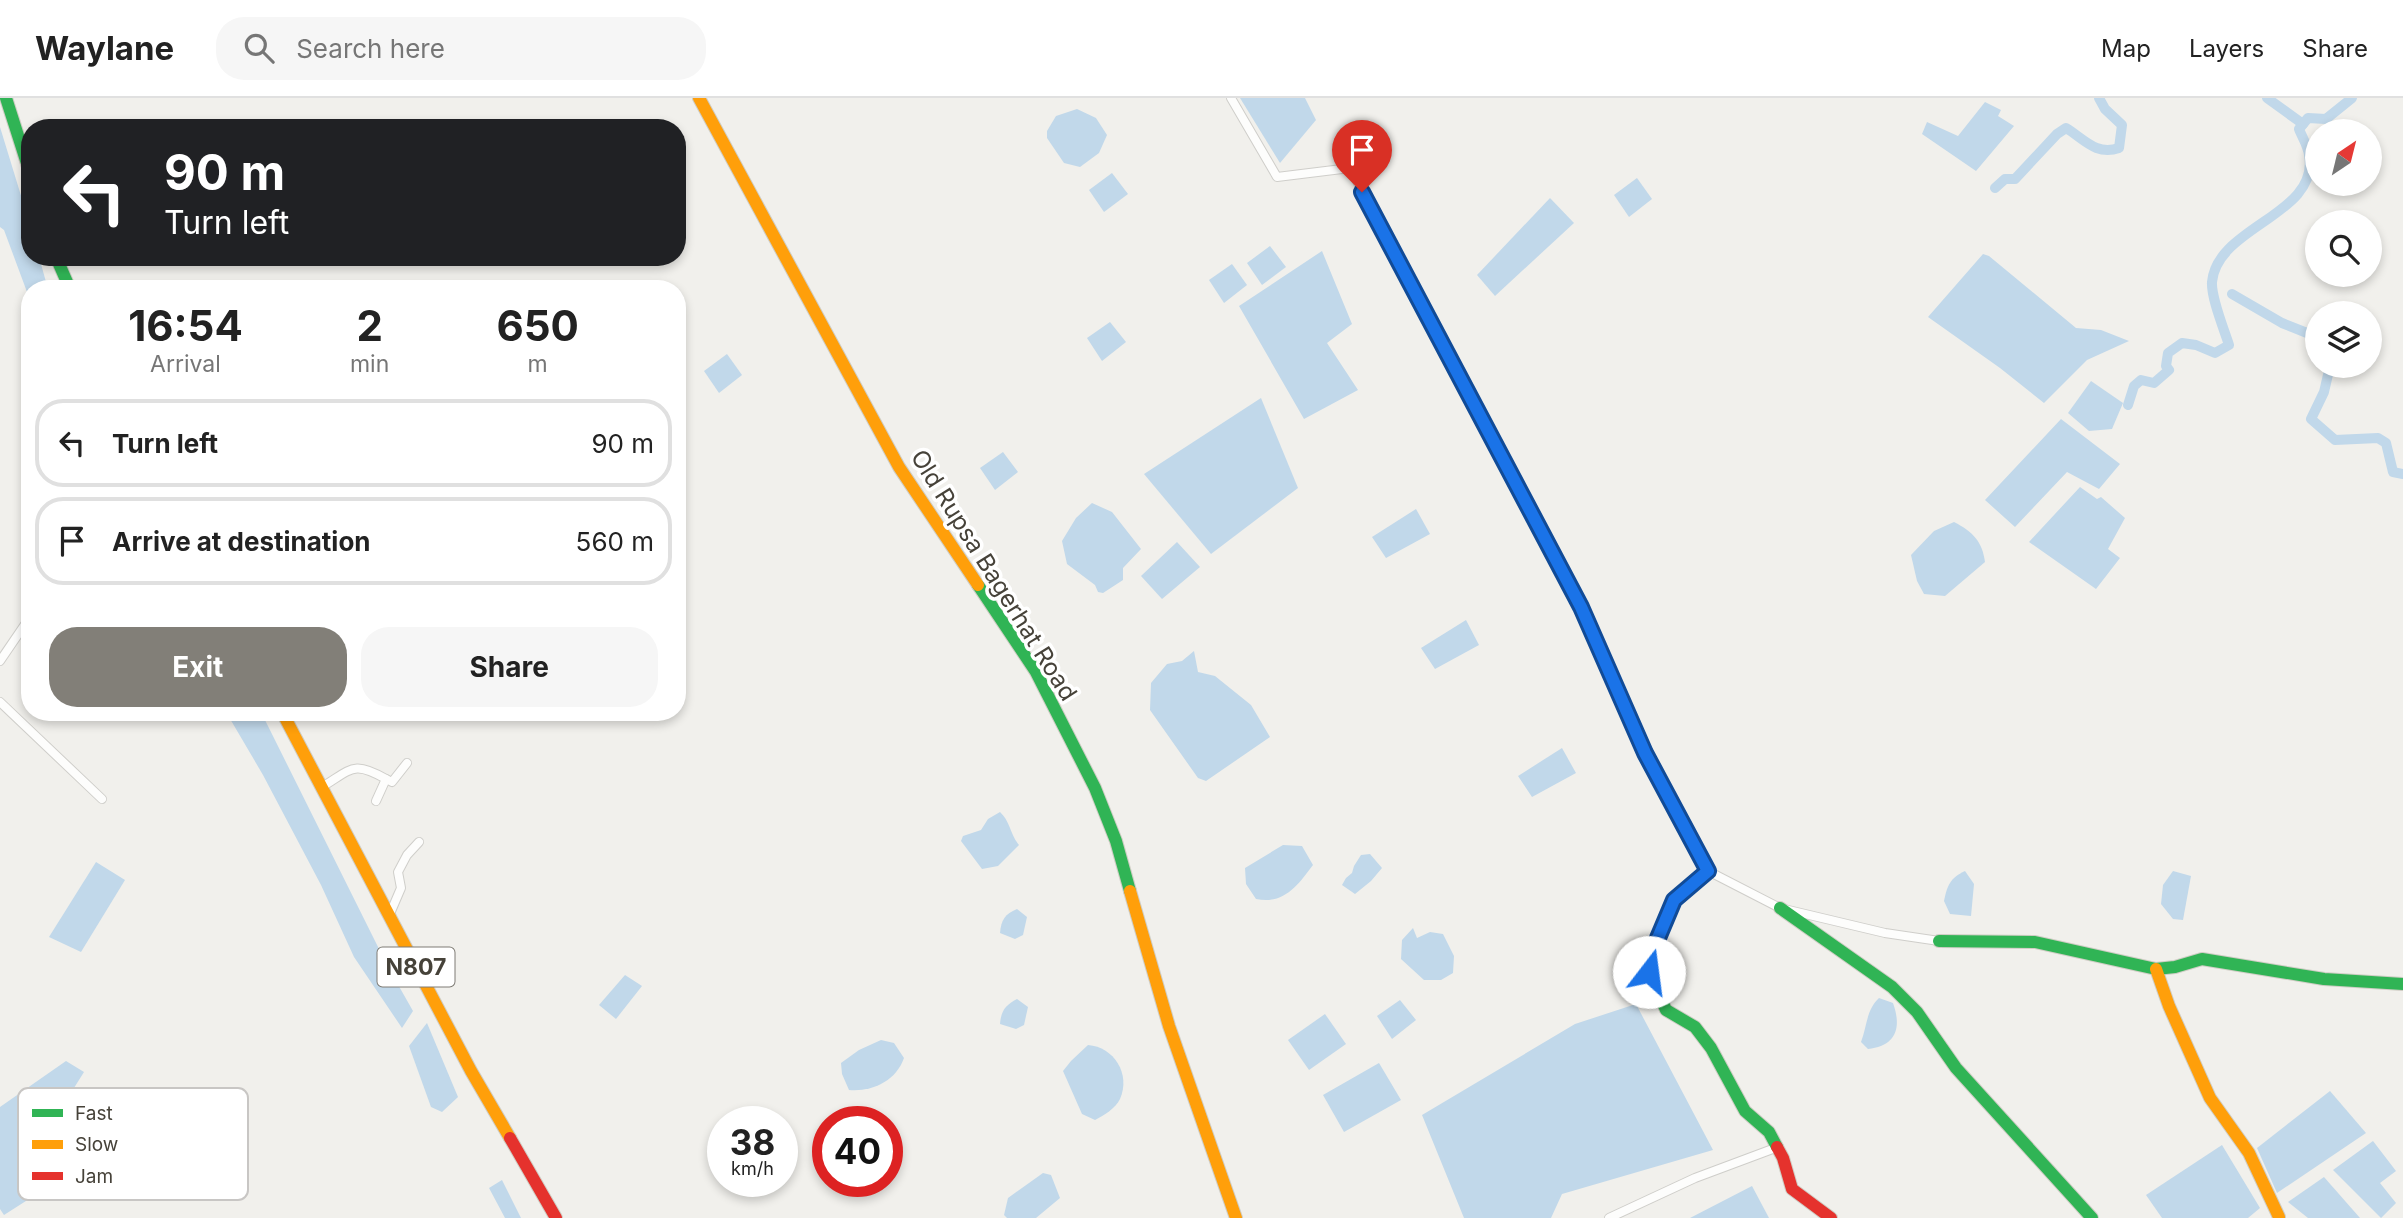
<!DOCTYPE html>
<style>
body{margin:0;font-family:Inter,sans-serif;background:#f6f6f6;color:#222;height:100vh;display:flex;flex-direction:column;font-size:26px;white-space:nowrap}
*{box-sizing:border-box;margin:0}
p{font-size:23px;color:#767676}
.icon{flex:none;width:38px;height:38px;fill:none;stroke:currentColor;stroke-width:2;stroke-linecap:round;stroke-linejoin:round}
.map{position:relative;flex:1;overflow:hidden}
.details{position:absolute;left:21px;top:182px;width:665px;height:441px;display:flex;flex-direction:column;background:#fff;border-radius:28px;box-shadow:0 4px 10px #0003}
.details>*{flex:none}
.guide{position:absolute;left:21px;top:21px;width:665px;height:147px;border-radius:28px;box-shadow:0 4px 10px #0003;background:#202124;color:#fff;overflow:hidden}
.needle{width:46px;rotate:35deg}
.fabs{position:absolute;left:2305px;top:21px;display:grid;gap:14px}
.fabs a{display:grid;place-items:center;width:77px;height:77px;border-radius:50%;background:#fff;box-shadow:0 4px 10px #0003;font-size:35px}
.speed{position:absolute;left:707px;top:1008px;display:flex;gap:14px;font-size:35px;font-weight:700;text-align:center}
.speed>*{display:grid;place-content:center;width:91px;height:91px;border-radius:50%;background:#fff;box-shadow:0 4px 10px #0003;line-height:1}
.speed small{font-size:18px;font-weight:400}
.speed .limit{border:10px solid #d22;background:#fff;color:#111}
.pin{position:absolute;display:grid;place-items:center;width:60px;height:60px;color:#fff;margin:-72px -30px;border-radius:50% 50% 50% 0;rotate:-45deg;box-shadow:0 0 7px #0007}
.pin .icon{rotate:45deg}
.me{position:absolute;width:77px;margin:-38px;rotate:15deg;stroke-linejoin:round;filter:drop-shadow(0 0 5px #0008)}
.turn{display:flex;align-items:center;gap:24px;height:147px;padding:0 28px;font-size:32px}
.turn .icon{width:91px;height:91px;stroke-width:2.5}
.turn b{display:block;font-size:49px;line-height:60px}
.eta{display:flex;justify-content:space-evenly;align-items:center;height:119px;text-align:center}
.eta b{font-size:42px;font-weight:700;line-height:49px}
.primary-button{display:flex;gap:14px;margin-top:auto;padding:14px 28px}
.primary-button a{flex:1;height:80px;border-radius:28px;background:#827f78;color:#fff;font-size:28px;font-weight:700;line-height:80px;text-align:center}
.primary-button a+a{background:#f6f6f6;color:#222}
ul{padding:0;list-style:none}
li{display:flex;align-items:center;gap:21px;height:88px;margin:0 14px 10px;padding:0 14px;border:4px solid #e0e0e0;border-radius:28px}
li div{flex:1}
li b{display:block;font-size:26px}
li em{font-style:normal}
header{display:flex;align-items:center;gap:42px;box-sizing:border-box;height:98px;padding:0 35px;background:#fff;border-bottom:2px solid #e0e0e0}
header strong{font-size:33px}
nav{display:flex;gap:38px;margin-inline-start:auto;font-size:24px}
.search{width:490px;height:63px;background:#f6f6f6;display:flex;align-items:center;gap:18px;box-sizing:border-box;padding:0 24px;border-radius:28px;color:#767676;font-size:26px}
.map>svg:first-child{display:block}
.water{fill:#c1d8ea}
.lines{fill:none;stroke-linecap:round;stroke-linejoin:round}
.canal{stroke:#c1d8ea;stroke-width:10}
.street-casing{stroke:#cfceca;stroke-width:10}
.fast-casing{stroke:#cfcdc4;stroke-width:14}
.slow-casing{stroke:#cfcdc4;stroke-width:14}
.jam-casing{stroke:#cfcdc4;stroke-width:14}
.street{stroke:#fdfdfc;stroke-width:8}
.fast{stroke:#30b455;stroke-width:12}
.slow{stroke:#ff9f0a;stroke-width:12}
.jam{stroke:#e5322d;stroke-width:12}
.route-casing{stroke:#114b97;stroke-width:18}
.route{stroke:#1a73e8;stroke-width:12}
.labels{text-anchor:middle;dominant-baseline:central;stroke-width:7;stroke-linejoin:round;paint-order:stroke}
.shield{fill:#fff;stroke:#7e7b74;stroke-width:2}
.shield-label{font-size:23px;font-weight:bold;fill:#464239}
.street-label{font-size:24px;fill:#464239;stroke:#fff}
.key{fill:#fff;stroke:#c8c6c4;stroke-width:2}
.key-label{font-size:19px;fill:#464239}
</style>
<header>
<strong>Waylane</strong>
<div class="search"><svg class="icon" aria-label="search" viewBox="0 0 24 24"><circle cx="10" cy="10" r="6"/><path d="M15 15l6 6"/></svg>Search here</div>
<nav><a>Map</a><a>Layers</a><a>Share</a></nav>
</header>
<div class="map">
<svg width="2403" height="1120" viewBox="0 0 2403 1120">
<rect width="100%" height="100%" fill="#f1f0ec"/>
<g class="water">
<path d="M1240,0H1305L1316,22L1280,65Z"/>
<path d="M1985,4L2001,12L1998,18L2014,28L1976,73L1922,36L1927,24L1958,38Z"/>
<path d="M1077,11L1096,20L1107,37L1099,55L1080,69L1064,65L1047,40V33L1056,18Z"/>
<path d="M0,29L30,127V159H39L48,191H30V202L4,132L0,129Z"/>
<path d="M1112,75L1128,96L1104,114L1089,92Z"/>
<path d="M1637,80L1652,101L1629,119L1614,97Z"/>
<path d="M1550,100L1574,125L1495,198L1477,177Z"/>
<path d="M1270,148L1286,169L1262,187L1247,165Z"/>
<path d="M1322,153L1352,226L1327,245L1358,292L1304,321L1239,208Z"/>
<path d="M1983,156L1989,158L2076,230L2101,232L2129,243L2087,262L2044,305L2000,270L1928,219Z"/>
<path d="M1232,166L1247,187L1224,205L1209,182Z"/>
<path d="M1110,224L1126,244L1102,263L1087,240Z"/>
<path d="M727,256L742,277L719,295L704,273Z"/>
<path d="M2091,283L2123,305L2112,331L2089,333L2068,315Z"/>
<path d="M1261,300L1298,390L1211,456L1144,376Z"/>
<path d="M2061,321L2120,366L2099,391L2067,374L2015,429L1985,402Z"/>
<path d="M1003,354L1018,374L995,392L980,370Z"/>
<path d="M2080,389L2097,401L2101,399L2125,420L2108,451L2120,460L2096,491L2029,444Z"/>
<path d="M1092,405L1112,414L1141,451L1123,470V482L1103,495L1098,494L1095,487L1067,466L1062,443L1076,420Z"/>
<path d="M1416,411L1430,436L1386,460L1372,439Z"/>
<path d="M1954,424C1973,434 1982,443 1985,464L1945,498L1924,496L1917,483L1911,457L1934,433Z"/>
<path d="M1177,444L1200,469L1162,501L1141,478Z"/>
<path d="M1466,522L1479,547L1435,571L1421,550Z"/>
<path d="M1194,553L1198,574L1215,578L1251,607L1270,639L1206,683L1198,680L1150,612L1151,585L1167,566L1182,563Z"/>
<path d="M226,614H261L388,869L413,913L402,930L354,859L321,787L263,677Z"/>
<path d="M1562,650L1576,675L1532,699L1518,678Z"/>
<path d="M1000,714C1010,723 1010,736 1019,747L998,768L982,771L961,743L963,738L981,732L988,721Z"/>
<path d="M1283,747L1302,748L1313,767C1298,787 1284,807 1256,801L1246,786L1245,770Z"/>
<path d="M1370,756L1382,770L1371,783L1355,796L1342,787L1346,780L1352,775L1354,768L1361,757Z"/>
<path d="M96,764L125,782L81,854L49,839Z"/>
<path d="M1965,773L1974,786L1971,818L1950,816L1944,803C1947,788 1950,780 1965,773Z"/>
<path d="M2173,773L2191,778L2183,822L2173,821L2161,806L2163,787Z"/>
<path d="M1017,811L1027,819L1023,837L1015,841L1000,835C1001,822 1005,816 1017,811Z"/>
<path d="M1413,830L1417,840L1430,834L1443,836L1454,858L1453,875L1441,882H1424L1401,861L1402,842Z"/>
<path d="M625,877L642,888L616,921L599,907Z"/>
<path d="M1879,900L1893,905C1902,930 1896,948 1868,951L1861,944C1867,929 1866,912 1879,900Z"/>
<path d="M1017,901L1028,909L1024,927L1016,931L1000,926C1001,912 1006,907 1017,901Z"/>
<path d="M1400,902L1416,922L1392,941L1377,918Z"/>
<path d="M1636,906L1713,1052L1562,1096L1551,1120H1464L1422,1017L1575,926Z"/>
<path d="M1325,916L1346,946L1309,972L1288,942Z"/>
<path d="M427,925L458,999L442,1014L431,1009L409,948Z"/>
<path d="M881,942L894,945L904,960C896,983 872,994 849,992L842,976L841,965L859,952Z"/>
<path d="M1088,947C1114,949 1131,976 1120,1001C1116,1010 1103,1018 1095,1022L1082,1016L1063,973L1071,963Z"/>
<path d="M66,963L84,974L25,1068L40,1094L4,1117L0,1111V1009Z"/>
<path d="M1379,965L1401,1002L1344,1034L1323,997Z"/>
<path d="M2330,993L2366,1035L2277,1095L2257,1050Z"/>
<path d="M2373,1043L2396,1073L2380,1085L2396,1105L2381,1120L2333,1072Z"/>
<path d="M2222,1047L2260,1110L2248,1120H2162L2146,1097Z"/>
<path d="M1043,1075L1051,1077L1060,1100L1036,1120H1007L1004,1117L1008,1100Z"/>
<path d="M2324,1079L2360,1120H2308L2288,1104Z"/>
<path d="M502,1082L521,1120H505L489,1090Z"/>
<path d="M1752,1088L1769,1120H1690Z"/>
</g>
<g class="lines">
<g class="canal">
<path d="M2267,0L2303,26"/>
<path d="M1995,90L2005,81H2015L2057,36L2066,30C2084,41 2096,58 2119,50L2122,27L2105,11L2099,0"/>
<path d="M2232,196L2282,225L2312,237L2317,242"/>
<path d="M2330,268L2324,294L2311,321L2335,342L2378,340L2386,345L2393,374L2403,376"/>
<path d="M2128,307L2134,288L2141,282L2154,285L2169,272L2166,268L2168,255L2182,245L2196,247L2215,255L2229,247C2224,231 2211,200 2212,184C2217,128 2320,117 2309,57C2308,48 2302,39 2299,31L2308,20L2326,21L2352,0"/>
</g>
<defs>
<g id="street">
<path d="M1231,0L1277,79L1350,70L1582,509L1645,655L1708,773L1780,810L1885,835L1939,843"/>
<path d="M0,563L30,519"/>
<path d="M0,604L102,701"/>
<path d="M386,681L392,684L407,665"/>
<path d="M322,689C352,671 353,662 386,681L376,703"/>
<path d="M389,818L401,790L398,774L407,757L419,744"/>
<path d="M1609,1120L1695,1080L1778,1049"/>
</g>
<g id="fast">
<path d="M6,0L30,75"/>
<path d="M56,159L70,191"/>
<path d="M978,487L1036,574L1095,690L1116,743L1130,793"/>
<path d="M1708,773L1673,802L1658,840L1649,874L1666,912L1695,929L1711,950L1745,1013L1769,1034L1777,1049"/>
<path d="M1780,810L1892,889L1917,914L1956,970L2092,1120"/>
<path d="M1939,843L2035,844L2156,871L2175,869L2202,861L2324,881L2403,886"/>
</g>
<g id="slow">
<path d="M699,0L899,369L978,487"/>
<path d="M282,614L471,973L510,1040"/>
<path d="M1130,793L1169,928L1236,1120"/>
<path d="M2156,871L2169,908L2210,1000L2249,1055L2279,1119"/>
</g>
<g id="jam">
<path d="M510,1040L556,1120"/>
<path d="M1777,1049L1783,1060L1792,1091L1831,1120"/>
</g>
</defs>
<use href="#street" class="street-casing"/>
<use href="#fast" class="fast-casing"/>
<use href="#slow" class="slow-casing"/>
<use href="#jam" class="jam-casing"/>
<use href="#street" class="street"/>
<use href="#fast" class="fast"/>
<use href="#slow" class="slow"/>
<use href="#jam" class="jam"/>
</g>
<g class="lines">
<defs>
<path id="route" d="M1362,94L1581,509L1645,655L1708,773L1674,802L1658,840L1649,874"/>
</defs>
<use href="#route" class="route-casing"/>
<use href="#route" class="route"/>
</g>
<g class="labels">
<rect class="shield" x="377.5" y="849.5" width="77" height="39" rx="5"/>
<g class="shield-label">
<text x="416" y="869">N807</text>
</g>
<g class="street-label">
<text transform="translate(994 477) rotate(58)">Old Rupsa Bagerhat Road</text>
</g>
</g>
<rect x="18" y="990" width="230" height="112" rx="10" class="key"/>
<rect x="32" y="1011" width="31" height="8" fill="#30b455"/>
<rect x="32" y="1042" width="31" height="9" fill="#ff9f0a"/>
<rect x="32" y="1074" width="31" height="8" fill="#e5322d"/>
<g class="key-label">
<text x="75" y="1022">Fast</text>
<text x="75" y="1053">Slow</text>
<text x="75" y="1085">Jam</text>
</g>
</svg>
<div class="fabs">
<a><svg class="needle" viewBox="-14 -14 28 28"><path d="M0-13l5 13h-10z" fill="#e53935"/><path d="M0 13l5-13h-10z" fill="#767676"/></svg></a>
<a><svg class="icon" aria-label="search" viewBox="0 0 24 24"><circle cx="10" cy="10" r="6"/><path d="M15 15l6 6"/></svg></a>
<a><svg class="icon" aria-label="layers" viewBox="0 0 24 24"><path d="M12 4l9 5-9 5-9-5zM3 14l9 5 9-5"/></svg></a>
</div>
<div class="speed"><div>38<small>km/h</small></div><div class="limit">40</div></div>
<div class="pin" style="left:1362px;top:94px;background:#d93025"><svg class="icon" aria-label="arrive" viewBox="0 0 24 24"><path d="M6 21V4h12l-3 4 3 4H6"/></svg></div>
<svg class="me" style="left:1649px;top:874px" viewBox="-20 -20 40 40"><circle r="19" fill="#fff"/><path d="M0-13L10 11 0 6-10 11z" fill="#1a73e8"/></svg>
<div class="guide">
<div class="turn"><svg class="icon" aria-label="left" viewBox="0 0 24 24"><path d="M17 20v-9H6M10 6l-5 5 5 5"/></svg><div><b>90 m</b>Turn left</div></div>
</div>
<section class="details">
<div class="eta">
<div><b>16:54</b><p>Arrival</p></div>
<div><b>2</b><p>min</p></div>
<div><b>650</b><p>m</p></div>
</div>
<ul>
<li><svg class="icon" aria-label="left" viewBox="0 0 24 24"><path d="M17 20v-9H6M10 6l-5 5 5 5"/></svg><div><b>Turn left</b></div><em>90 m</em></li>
<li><svg class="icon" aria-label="arrive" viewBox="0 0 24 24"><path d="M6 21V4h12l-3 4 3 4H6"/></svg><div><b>Arrive at destination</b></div><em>560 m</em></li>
</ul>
<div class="primary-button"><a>Exit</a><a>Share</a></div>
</section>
</div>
